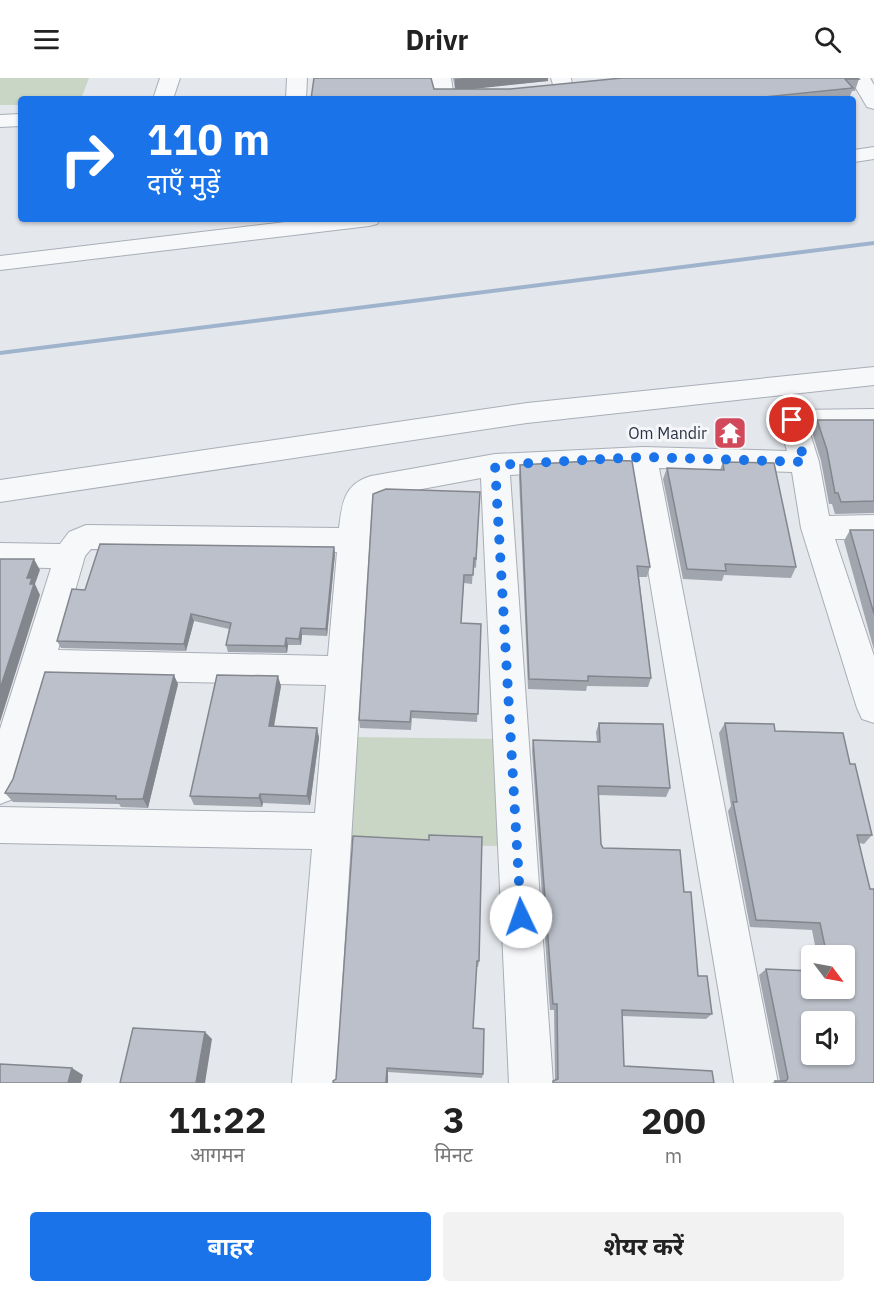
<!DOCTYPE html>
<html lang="hi">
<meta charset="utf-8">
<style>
body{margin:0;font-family:"IBM Plex Sans","Noto Sans Devanagari",sans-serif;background:#f2f2f2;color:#222;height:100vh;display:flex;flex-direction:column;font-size:22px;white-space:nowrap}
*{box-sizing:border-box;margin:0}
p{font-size:20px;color:#767676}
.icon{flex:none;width:33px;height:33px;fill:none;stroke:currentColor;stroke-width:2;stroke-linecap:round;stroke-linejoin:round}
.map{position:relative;height:1005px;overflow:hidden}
.drawer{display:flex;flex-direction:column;background:#fff;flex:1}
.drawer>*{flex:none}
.top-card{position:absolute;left:18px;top:18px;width:838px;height:126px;border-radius:6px;box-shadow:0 2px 4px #0004;background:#1a73e8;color:#fff;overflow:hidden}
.needle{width:39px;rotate:122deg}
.fabs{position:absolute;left:801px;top:867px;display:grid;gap:12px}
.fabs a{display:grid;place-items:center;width:54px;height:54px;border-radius:6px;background:#fff;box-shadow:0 2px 4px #0004;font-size:30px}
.pin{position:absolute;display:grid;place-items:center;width:51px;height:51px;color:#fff;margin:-26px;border:3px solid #fff;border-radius:50%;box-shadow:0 2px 6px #0007}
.me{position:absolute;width:66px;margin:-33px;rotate:357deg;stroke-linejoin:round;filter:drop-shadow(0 0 4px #0008)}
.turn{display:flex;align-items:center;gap:21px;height:126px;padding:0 30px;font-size:27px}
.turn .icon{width:78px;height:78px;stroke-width:2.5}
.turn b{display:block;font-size:42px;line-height:51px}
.eta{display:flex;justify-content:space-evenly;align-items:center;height:102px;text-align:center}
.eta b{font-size:36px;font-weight:700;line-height:42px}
.cta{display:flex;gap:12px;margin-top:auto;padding:12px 30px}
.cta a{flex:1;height:69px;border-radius:6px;background:#1a73e8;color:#fff;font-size:24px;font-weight:700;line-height:69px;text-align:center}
.cta a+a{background:#f2f2f2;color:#222}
header{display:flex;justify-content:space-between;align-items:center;height:78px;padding:0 30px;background:#fff;font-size:27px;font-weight:700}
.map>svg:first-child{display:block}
.green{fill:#c9d6c5}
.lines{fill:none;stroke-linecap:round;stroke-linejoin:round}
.stream{fill:#9fb4cc;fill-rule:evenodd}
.street-casing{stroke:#a9aeb7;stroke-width:2}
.street{fill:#f7f8fa;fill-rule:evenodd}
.wall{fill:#a1a5ae}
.shaded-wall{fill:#83868d}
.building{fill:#bbc0ca;stroke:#83868d;stroke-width:1.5;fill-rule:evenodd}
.route{stroke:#1a73e8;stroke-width:10;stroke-dasharray:0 18}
.labels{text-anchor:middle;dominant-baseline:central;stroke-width:6;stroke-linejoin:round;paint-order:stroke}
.poi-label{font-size:16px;fill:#2b3445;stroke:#f4f6f9;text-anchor:end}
</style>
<header><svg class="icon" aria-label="menu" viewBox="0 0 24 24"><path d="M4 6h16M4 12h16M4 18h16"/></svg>Drivr<svg class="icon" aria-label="search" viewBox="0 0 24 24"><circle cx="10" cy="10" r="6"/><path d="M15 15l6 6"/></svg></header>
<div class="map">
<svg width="874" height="1005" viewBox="0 0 874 1005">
<rect width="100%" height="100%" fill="#e4e7ec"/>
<g class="green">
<path d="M0,0H89L81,21H21V27H0Z"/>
<path d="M352,659L501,661L503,768L344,766Z"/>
</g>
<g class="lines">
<path class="stream" d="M874,163V167L0,277V273Z"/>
<defs>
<g id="street">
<path d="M160,0H180L173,21H153Z"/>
<path d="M287,0H307L306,21H286Z"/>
<path d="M431,0H451L454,21H434Z"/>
<path d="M551,0H571L572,9L569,13H555Z"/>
<path d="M850,0H870L874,7V31L867,29Z"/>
<path d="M21,36V48L0,49V37Z"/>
<path d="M874,69V81L854,84V72Z"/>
<path d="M311,141H380L377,146L369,148L0,192V178Z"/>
<path d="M874,289V307L527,345L0,424V402L527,325Z"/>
<path d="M874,331V351L809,352L819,384L829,438L874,437V461H835L874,578V645L862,641L857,630L801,450L792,394L659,390L778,1005H734L631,390L510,397L553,1005H509L481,400L379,419L372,424L336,1005H292L312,771L0,765V729L315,735L326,607L50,601L18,709L13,721L0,726V651L51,490L0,489V465L60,466L69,454L86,447L339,450C342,425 344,406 371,398L495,376L643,369L787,373L778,342L782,335L792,332ZM91,471L337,474L328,578L58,572L85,478Z"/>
</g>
</defs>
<use href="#street" class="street-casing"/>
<use href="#street" class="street"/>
</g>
<g class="wall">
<path d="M453,0H548V3L465,11H510L622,0L859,1L855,13H852L849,21H311L434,11H455Z"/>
<path d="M817,342H874V435L835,436L832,426H829L821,383L812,354Z"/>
<path d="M723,384L796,489L791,500L724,497L722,503L683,501L663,401L667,390L720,392Z"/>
<path d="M520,387L650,489L647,499H639L651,600L648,609L587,608L586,613L528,611L519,399Z"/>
<path d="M480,414L476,490L473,489L472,506L464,505L461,545L481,546L477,644L412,640L411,652L360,650L359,642Z"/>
<path d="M850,452H874V572L844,463Z"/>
<path d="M334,469L335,476L327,558L302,557L301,567H288L287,575L228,574L226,567L229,551L194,543L186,573L61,570L57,563L85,512Z"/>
<path d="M178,606L148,730L121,729L119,726L13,724L5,715Z"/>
<path d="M281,608L274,649L317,650L319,660L310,727L263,725L262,729L194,727L190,718Z"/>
<path d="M599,645L670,710L666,719L598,717L601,766L603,770L684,814L698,898L712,936L706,941L622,938L624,988L555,1002L554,932H550L532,672L533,662L597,664L596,654Z"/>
<path d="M725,645L775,653L850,686L872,757L864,766L859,765L874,1005H772L775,1003H780L759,897L766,891L844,910V878H817L812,852L750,849L728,733L731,728L719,655Z"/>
<path d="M429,762L479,883L478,889H476L473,950L483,996L482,1000L388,994L336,1001Z"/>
</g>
<g class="shaded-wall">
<path d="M463,0H548V3L455,13V1Z"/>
<path d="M334,469L335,476L327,558L326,551Z"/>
<path d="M34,481L40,492L35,506L40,517L0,644V611L27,500Z"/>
<path d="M191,536L194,543L186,573L184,566Z"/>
<path d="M301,550L302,557L301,567L299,561Z"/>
<path d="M286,560L288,567L287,575L285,568Z"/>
<path d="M174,597L178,606L148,730L143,721Z"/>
<path d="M278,598L281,608L272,658L269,648Z"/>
<path d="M317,650L319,660L310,727L307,718Z"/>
<path d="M260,716L263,725L262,729L259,720Z"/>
<path d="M205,954L212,961L205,1005H196Z"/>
<path d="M72,990L83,997L81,1005H68Z"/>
<path d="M387,990L388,994V1005H386Z"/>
</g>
<g class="building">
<path d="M314,0H431L434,11H510L622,0H858L859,1H845L853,10L746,21H311Z"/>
<path d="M817,342H874V423L841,424L838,415H835L827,372Z"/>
<path d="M607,382L632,383L650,489L637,488L651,600L588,598V603L529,601L520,387Z"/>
<path d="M723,384L774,385L796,489L725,486L726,493L687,491L667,390L724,392Z"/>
<path d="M386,411L480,414L476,481L474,480L473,497H464L461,545L481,546L478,636L411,633L410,644L359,642L373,416Z"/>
<path d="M850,452H874V536Z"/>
<path d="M100,466L334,469L326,551L301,550L299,561L286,560L285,568L226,567L231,545L191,536L184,566L57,563L72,511L85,512Z"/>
<path d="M0,481H34L27,500H32L30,506H34L0,611Z"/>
<path d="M45,594L174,597L143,721H116V718L5,715L13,701Z"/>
<path d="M217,597L278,598L269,648L317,650L307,718L260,716L259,720L190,718Z"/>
<path d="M599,645L663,646L670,710L598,708L601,766L603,770L680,772L684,814H691L698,898H707L712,936L622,932L624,988L712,993L714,1005H553V1003L558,1001L557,926H553L533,662L600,664Z"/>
<path d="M725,645L774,646L775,653L843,655L850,686H855L872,757H857L870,811H874V1005H776L775,1003H786L788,1000L766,891L812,893V910H844V878H827L820,845L756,842L733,724H737ZM812,944H844V976H812Z"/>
<path d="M429,757L482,759L479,883H477L473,950L484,951L483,996L387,990L386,1005H333V1003L336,1001L353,758L429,762Z"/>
<path d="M133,950L205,954L196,1005H120Z"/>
<path d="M0,986L72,990L68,1005H0Z"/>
</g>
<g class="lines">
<path class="route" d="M521,839L495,387L643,379L805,384L792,342"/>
</g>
<defs>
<symbol id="temple-square" viewBox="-11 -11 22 22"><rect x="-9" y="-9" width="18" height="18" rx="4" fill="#d1495b" stroke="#f4f6f9"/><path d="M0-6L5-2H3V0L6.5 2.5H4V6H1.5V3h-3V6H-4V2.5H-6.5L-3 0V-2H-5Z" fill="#fff"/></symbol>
</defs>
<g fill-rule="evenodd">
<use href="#temple-square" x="711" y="336" width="38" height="38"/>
</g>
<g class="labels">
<g class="poi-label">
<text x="707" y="355">Om Mandir</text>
</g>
</g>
</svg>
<div class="fabs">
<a><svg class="needle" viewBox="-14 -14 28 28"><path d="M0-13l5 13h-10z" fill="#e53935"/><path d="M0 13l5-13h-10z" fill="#767676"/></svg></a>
<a><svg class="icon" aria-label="sound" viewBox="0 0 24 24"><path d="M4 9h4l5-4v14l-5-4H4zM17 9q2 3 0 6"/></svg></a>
</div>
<div class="pin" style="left:792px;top:342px;background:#d93025"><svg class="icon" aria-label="arrive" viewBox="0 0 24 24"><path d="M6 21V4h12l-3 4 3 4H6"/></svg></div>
<svg class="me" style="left:521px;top:839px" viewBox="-20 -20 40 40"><circle r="19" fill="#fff"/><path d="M0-13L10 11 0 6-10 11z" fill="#1a73e8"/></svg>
<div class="top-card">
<div class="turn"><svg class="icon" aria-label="right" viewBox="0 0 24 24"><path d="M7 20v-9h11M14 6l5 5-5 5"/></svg><div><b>110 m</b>दाएँ मुड़ें</div></div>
</div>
</div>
<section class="drawer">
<div class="eta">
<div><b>11:22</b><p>आगमन</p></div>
<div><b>3</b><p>मिनट</p></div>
<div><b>200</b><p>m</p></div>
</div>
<div class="cta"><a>बाहर</a><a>शेयर करें</a></div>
</section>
